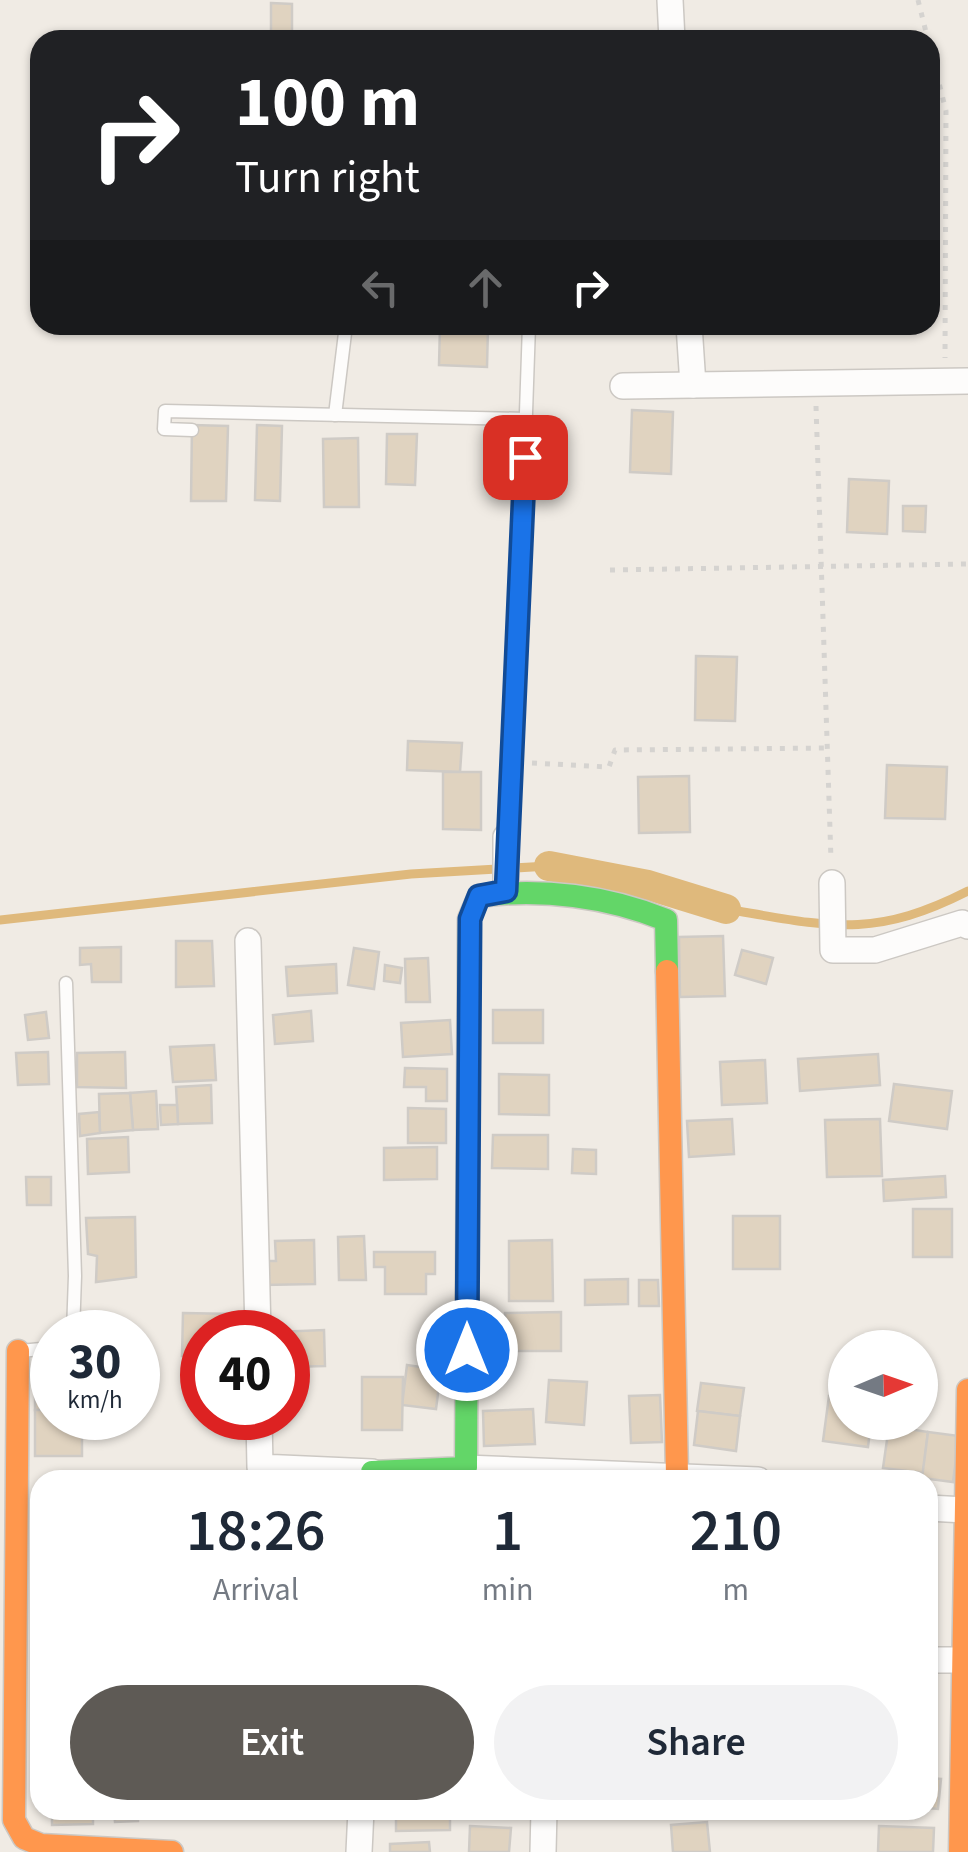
<!DOCTYPE html>
<style>
body{margin:0;font-family:"Source Sans 3",sans-serif;background:#f2f2f3;color:#1f2937;height:100vh;display:flex;flex-direction:column;font-size:38px;white-space:nowrap}
*{box-sizing:border-box;margin:0}
p{font-size:32px;color:#747a83}
.icon{flex:none;width:55px;height:55px;fill:none;stroke:currentColor;stroke-width:2;stroke-linecap:round;stroke-linejoin:round}
.map{position:relative;flex:1;overflow:hidden}
.details{position:absolute;left:30px;top:1470px;width:908px;height:350px;display:flex;flex-direction:column;background:#fff;border-radius:30px;box-shadow:0 2px 8px #0004}
.details>*{flex:none}
.hud{position:absolute;left:30px;top:30px;width:910px;height:305px;border-radius:30px;box-shadow:0 2px 8px #0004;background:#202124;color:#fff;overflow:hidden}
.needle{width:65px;rotate:88deg}
.tools{position:absolute;left:828px;top:1330px;display:grid;gap:20px}
.tools a{display:grid;place-items:center;width:110px;height:110px;border-radius:50%;background:#fff;box-shadow:0 2px 8px #0004;font-size:50px}
.speed{position:absolute;left:30px;top:1310px;display:flex;gap:20px;font-size:50px;font-weight:700;text-align:center}
.speed>*{display:grid;place-content:center;width:130px;height:130px;border-radius:50%;background:#fff;box-shadow:0 2px 8px #0004;line-height:1}
.speed small{font-size:25px;font-weight:400}
.speed .limit{border:15px solid #d22;background:#fff;color:#111}
.pin{position:absolute;display:grid;place-items:center;width:85px;height:85px;color:#fff;margin:-42px;border-radius:20px;box-shadow:0 5px 15px #0006}
.me{position:absolute;width:110px;margin:-55px;rotate:0deg;stroke-linejoin:round;filter:drop-shadow(0 0 8px #0008)}
.turn{display:flex;align-items:center;gap:35px;height:210px;padding:0 40px;font-size:45px}
.turn .icon{width:130px;height:130px;stroke-width:2.5}
.turn b{display:block;font-size:70px;line-height:85px}
.lanes{display:flex;align-items:center;height:95px;padding:0 40px;background:#0003;justify-content:center;gap:50px;direction:ltr}
.lanes .off{opacity:.35}
.eta{display:flex;justify-content:space-evenly;align-items:center;height:170px;text-align:center}
.eta b{font-size:60px;font-weight:600;line-height:70px}
.cta{display:flex;gap:20px;margin-top:auto;padding:20px 40px}
.cta a{flex:1;height:115px;border-radius:60px;background:#5e5a55;color:#fff;font-size:40px;font-weight:600;line-height:115px;text-align:center}
.cta a+a{background:#f2f2f3;color:#1f2937}
.map>svg:first-child{display:block}
.lines{fill:none;stroke-linecap:round;stroke-linejoin:round}
.stream{stroke:#dfb97c;stroke-width:9}
.canal{stroke:#dfb97c;stroke-width:30}
.building{fill:#e0d3c0;stroke:#cfcbc6;stroke-width:2.5}
.lane-casing{stroke:#ccc8c3;stroke-width:15}
.street-casing{stroke:#ccc8c3;stroke-width:28}
.fast-casing{stroke:#ccc8c3;stroke-width:25}
.slow-casing{stroke:#ccc8c3;stroke-width:25}
.path{stroke:#d5d3d0;stroke-width:5;stroke-dasharray:5 8;stroke-linecap:butt}
.lane{stroke:#fdfcfb;stroke-width:12}
.street{stroke:#fdfcfb;stroke-width:25}
.fast{stroke:#63d668;stroke-width:22}
.slow{stroke:#ff974d;stroke-width:22}
.route-casing{stroke:#114b97;stroke-width:25}
.route{stroke:#1a73e8;stroke-width:18}
</style>
<div class="map">
<svg width="968" height="1852" viewBox="0 0 968 1852">
<rect width="100%" height="100%" fill="#f0ebe4"/>
<g class="lines">
<g class="stream">
<path d="M726,909C827,926 872,940 968,891"/>
<path d="M0,920L411,874L549,866"/>
</g>
<path class="canal" d="M549,866L648,885L726,909"/>
</g>
<g class="building">
<path d="M271,3L292,4V35L271,34Z"/>
<path d="M782,325H830V330L782,328Z"/>
<path d="M440,326L488,327L487,367L439,365Z"/>
<path d="M632,410L673,412L671,474L630,472Z"/>
<path d="M192,425L228,426L226,501H191Z"/>
<path d="M257,425L282,426L280,501L255,500Z"/>
<path d="M387,434H417L415,485L386,484Z"/>
<path d="M358,438L359,507H324L323,439Z"/>
<path d="M849,479L889,481L887,534L847,532Z"/>
<path d="M903,506H926L925,532L903,531Z"/>
<path d="M696,656L737,657L735,721L695,720Z"/>
<path d="M408,741L462,743L460,772L407,770Z"/>
<path d="M887,765L947,767L945,819L885,818Z"/>
<path d="M443,772H481V830L443,829Z"/>
<path d="M689,776L690,832L639,833L638,777Z"/>
<path d="M723,936L725,996L680,997L679,937Z"/>
<path d="M176,941H212L214,986L176,987Z"/>
<path d="M121,947V982H92L91,964L80,965V948Z"/>
<path d="M354,948L379,952L374,989L348,985Z"/>
<path d="M742,950L773,958L766,984L735,975Z"/>
<path d="M428,958L430,1002H406L405,959Z"/>
<path d="M336,964L337,993L288,996L286,967Z"/>
<path d="M385,965L402,968L400,983L384,981Z"/>
<rect x="493" y="1010" width="50" height="33"/>
<path d="M311,1011L313,1041L275,1044L273,1015Z"/>
<path d="M46,1012L49,1038L28,1040L25,1015Z"/>
<path d="M450,1020L452,1054L403,1057L401,1023Z"/>
<path d="M214,1045L216,1080L173,1082L170,1047Z"/>
<path d="M48,1052L49,1084L18,1085L16,1053Z"/>
<path d="M125,1052L126,1088L77,1087V1053Z"/>
<path d="M878,1054L880,1085L800,1091L798,1059Z"/>
<path d="M765,1060L767,1103L722,1105L720,1062Z"/>
<path d="M405,1068L447,1069V1101H426V1087H404Z"/>
<path d="M499,1074L549,1075V1115L499,1114Z"/>
<path d="M894,1084L952,1091L947,1129L889,1121Z"/>
<path d="M211,1085L212,1123L178,1124L176,1087Z"/>
<path d="M156,1091L158,1129L133,1130L130,1093Z"/>
<path d="M130,1093L133,1130L100,1133L99,1094Z"/>
<path d="M160,1105H177L178,1124L161,1125Z"/>
<path d="M408,1108L446,1109V1143H408Z"/>
<path d="M99,1112L100,1133L80,1136L79,1114Z"/>
<path d="M732,1119L734,1154L689,1157L687,1121Z"/>
<path d="M880,1119L882,1176L827,1177L825,1120Z"/>
<path d="M493,1135H548V1169L492,1168Z"/>
<path d="M128,1137L129,1172L88,1174L87,1139Z"/>
<path d="M437,1147V1179L384,1180V1148Z"/>
<path d="M573,1149L596,1150V1174L572,1173Z"/>
<path d="M945,1176L946,1197L884,1201L883,1180Z"/>
<path d="M26,1177H51V1205H27Z"/>
<rect x="913" y="1209" width="39" height="48"/>
<rect x="733" y="1216" width="47" height="53"/>
<path d="M135,1217L136,1277L96,1282L97,1256L88,1254L86,1218Z"/>
<path d="M364,1236L366,1280H339L338,1237Z"/>
<path d="M314,1240L315,1284L264,1285L263,1261H276L275,1241Z"/>
<path d="M552,1240L553,1301H509V1241Z"/>
<path d="M374,1252H435V1274H426V1294H385V1267H374Z"/>
<path d="M628,1279V1304L585,1305V1280Z"/>
<path d="M639,1280H658L659,1306H639Z"/>
<path d="M561,1312V1351H506L505,1313Z"/>
<path d="M183,1313L236,1314V1332H202V1356H182Z"/>
<path d="M324,1330L325,1366L288,1367V1332H275Z"/>
<path d="M407,1365L441,1370L436,1409L402,1405Z"/>
<rect x="35" y="1366" width="17" height="44"/>
<path d="M362,1377H403L402,1430H362Z"/>
<path d="M549,1380L587,1382L584,1425L546,1422Z"/>
<path d="M701,1383L744,1388L740,1416L697,1411Z"/>
<path d="M660,1395L662,1442L631,1443L629,1396Z"/>
<path d="M829,1396L845,1398V1422H871L868,1447L823,1441Z"/>
<path d="M533,1409L535,1444L484,1446L483,1411Z"/>
<path d="M35,1410H52V1418H82V1456H35Z"/>
<path d="M698,1411L740,1416L736,1451L694,1445Z"/>
<path d="M889,1426L928,1432L923,1473L883,1468Z"/>
<path d="M928,1432L959,1436L953,1482L922,1478Z"/>
<path d="M928,1778L941,1779L938,1809L928,1808Z"/>
<path d="M52,1810H93V1824L52,1825Z"/>
<path d="M114,1810H138V1821L115,1822Z"/>
<path d="M174,1810H194V1817L174,1816Z"/>
<path d="M396,1810H450V1830L396,1831Z"/>
<path d="M707,1822L710,1852H673L671,1825Z"/>
<path d="M470,1826L511,1828L509,1852H469Z"/>
<path d="M879,1826L934,1828L933,1852H878Z"/>
<path d="M429,1842L430,1852H390V1844Z"/>
</g>
<g class="lines">
<defs>
<g id="lane">
<path d="M335,415L346,325"/>
<path d="M192,430L164,429L165,411L526,419"/>
<path d="M506,837L514,762L529,325"/>
<path d="M66,983L75,1276L73,1332"/>
<path d="M20,1351L52,1348"/>
</g>
<g id="street">
<path d="M670,0L672,40"/>
<path d="M689,325L693,385"/>
<path d="M623,386L968,381"/>
<path d="M832,883L833,950H875L962,923L968,926"/>
<path d="M506,891V837"/>
<path d="M248,941L258,1332"/>
<path d="M259,1418L260,1467L372,1472V1480"/>
<path d="M466,1468L758,1480"/>
<path d="M928,1508L965,1510"/>
<path d="M928,1660H968"/>
<path d="M359,1852L361,1810"/>
<path d="M543,1852L544,1810"/>
</g>
<path id="fast" d="M372,1472L466,1468L469,919L479,896C542,888 607,896 666,920L667,971"/>
<g id="slow">
<path d="M667,971L677,1475"/>
<path d="M18,1351L14,1820L24,1838L41,1845L172,1852"/>
<path d="M960,1852L968,1390"/>
</g>
</defs>
<use href="#lane" class="lane-casing"/>
<use href="#street" class="street-casing"/>
<use href="#fast" class="fast-casing"/>
<use href="#slow" class="slow-casing"/>
<g class="path">
<path d="M918,0L928,40"/>
<path d="M930,47L946,111L945,358"/>
<path d="M816,406L831,860"/>
<path d="M610,570L968,564"/>
<path d="M532,763L609,767L615,750L828,748"/>
</g>
<use href="#lane" class="lane"/>
<use href="#street" class="street"/>
<use href="#fast" class="fast"/>
<use href="#slow" class="slow"/>
</g>
<g class="lines">
<defs>
<path id="route" d="M467,1350L470,919L479,896L506,891L525,457"/>
</defs>
<use href="#route" class="route-casing"/>
<use href="#route" class="route"/>
</g>
</svg>
<div class="tools">
<a><svg class="needle" viewBox="-14 -14 28 28"><path d="M0-13l5 13h-10z" fill="#e53935"/><path d="M0 13l5-13h-10z" fill="#747a83"/></svg></a>
</div>
<div class="speed"><div>30<small>km/h</small></div><div class="limit">40</div></div>
<div class="pin" style="left:525px;top:457px;background:#d93025"><svg class="icon" aria-label="arrive" viewBox="0 0 24 24"><path d="M6 21V4h12l-3 4 3 4H6"/></svg></div>
<svg class="me" style="left:467px;top:1350px" viewBox="-20 -20 40 40"><circle r="17" fill="#1a73e8" stroke="#fff" stroke-width="3"/><path d="M0-11L8 9 0 5-8 9z" fill="#fff"/></svg>
<div class="hud">
<div class="turn"><svg class="icon" aria-label="right" viewBox="0 0 24 24"><path d="M7 20v-9h11M14 6l5 5-5 5"/></svg><div><b>100 m</b>Turn right</div></div>
<div class="lanes"><svg class="icon off" aria-label="left" viewBox="0 0 24 24"><path d="M17 20v-9H6M10 6l-5 5 5 5"/></svg><svg class="icon off" aria-label="ahead" viewBox="0 0 24 24"><path d="M12 20V5M6 11l6-6 6 6"/></svg><svg class="icon" aria-label="right" viewBox="0 0 24 24"><path d="M7 20v-9h11M14 6l5 5-5 5"/></svg></div>
</div>
<section class="details">
<div class="eta">
<div><b>18:26</b><p>Arrival</p></div>
<div><b>1</b><p>min</p></div>
<div><b>210</b><p>m</p></div>
</div>
<div class="cta"><a>Exit</a><a>Share</a></div>
</section>
</div>
